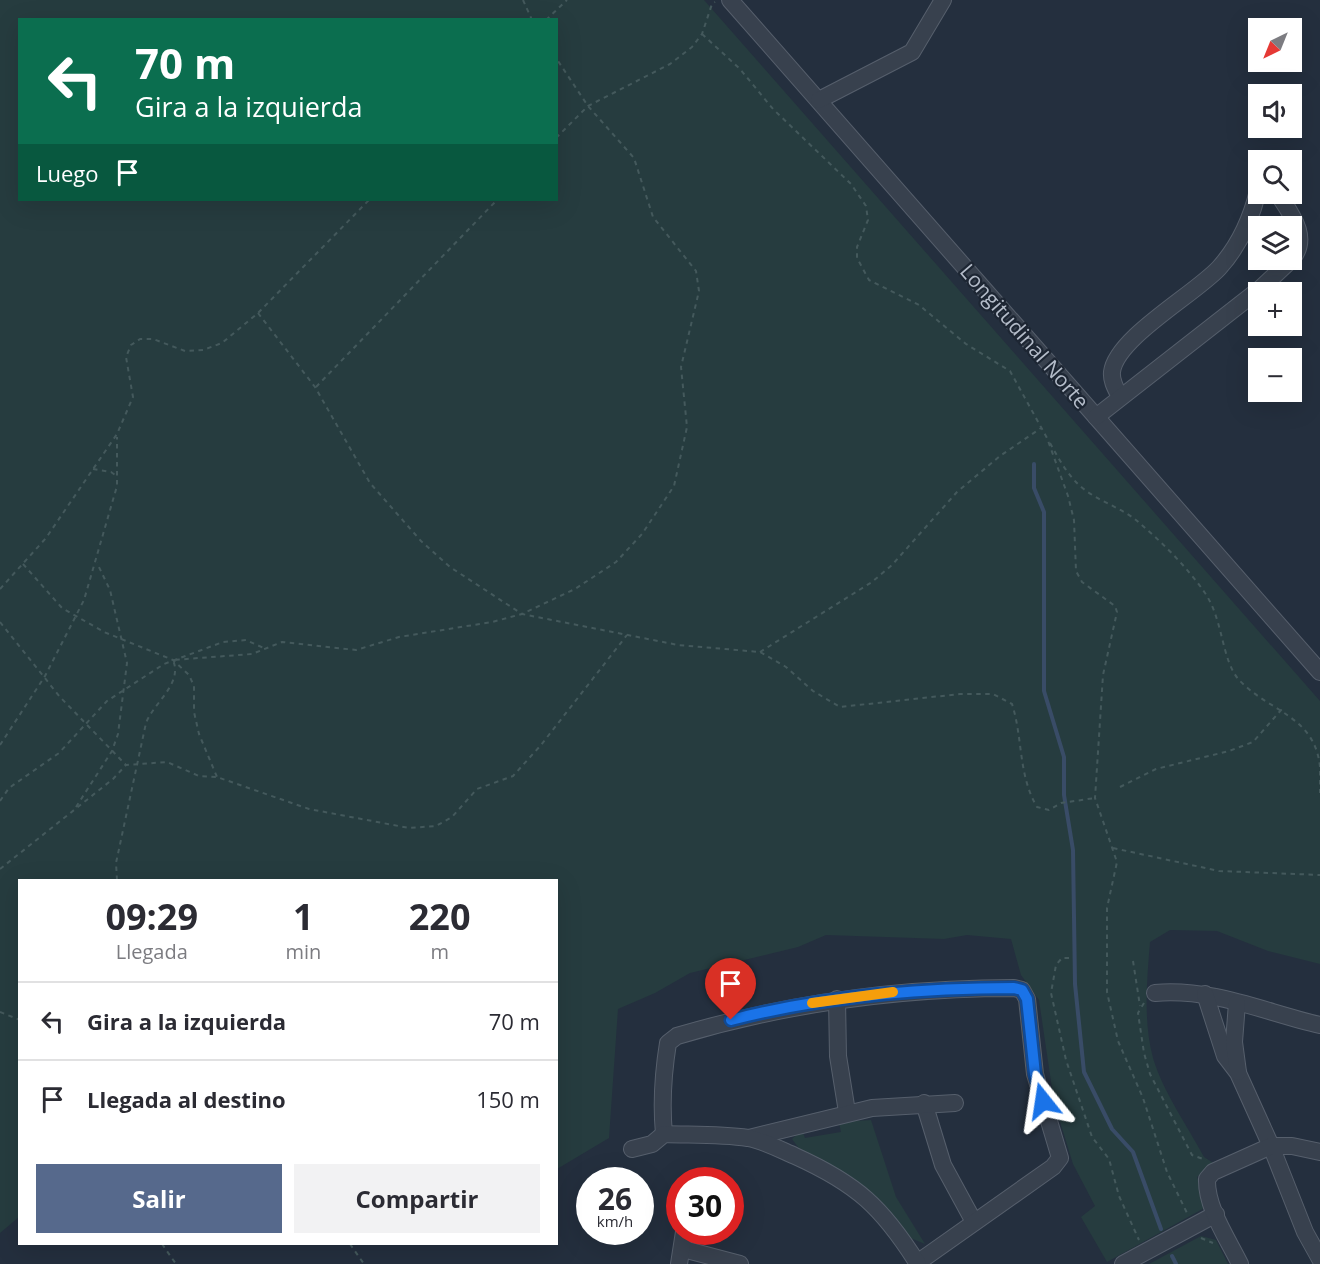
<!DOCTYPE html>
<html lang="es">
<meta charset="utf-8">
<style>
body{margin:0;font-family:"Open Sans",sans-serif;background:#f2f2f3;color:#2b2b33;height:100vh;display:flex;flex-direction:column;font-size:22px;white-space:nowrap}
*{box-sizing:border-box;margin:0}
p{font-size:20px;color:#7c7c81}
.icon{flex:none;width:33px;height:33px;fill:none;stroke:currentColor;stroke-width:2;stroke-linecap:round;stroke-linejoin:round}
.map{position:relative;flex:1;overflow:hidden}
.side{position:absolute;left:18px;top:879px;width:540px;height:366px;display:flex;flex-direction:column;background:#fff;border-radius:0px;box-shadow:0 6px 24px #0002}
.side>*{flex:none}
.hud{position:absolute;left:18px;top:18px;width:540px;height:183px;border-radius:0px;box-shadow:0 6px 24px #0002;background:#0b6e4f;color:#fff;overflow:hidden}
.needle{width:39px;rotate:223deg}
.controls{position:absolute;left:1248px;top:18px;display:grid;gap:12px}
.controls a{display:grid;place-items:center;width:54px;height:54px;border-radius:0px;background:#fff;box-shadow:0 6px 24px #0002;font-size:30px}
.speed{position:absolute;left:576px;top:1167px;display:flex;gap:12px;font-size:30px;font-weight:700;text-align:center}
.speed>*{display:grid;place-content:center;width:78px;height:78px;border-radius:50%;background:#fff;box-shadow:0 6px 24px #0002;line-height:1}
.speed small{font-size:15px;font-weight:400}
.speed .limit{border:9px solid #d22;background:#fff;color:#111}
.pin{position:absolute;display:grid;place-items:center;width:51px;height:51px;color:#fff;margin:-62px -26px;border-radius:50% 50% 50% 0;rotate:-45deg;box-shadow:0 0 6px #0007}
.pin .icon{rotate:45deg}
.me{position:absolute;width:66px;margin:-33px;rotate:345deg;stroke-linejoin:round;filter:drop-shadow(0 0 4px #0008)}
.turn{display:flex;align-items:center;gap:21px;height:126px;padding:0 18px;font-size:27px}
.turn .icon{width:78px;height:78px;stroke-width:2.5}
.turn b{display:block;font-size:42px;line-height:51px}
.then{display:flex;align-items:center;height:57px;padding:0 18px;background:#0003;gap:12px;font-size:22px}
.eta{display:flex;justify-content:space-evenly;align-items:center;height:102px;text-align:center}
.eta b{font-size:36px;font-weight:700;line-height:42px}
.primary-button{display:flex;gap:12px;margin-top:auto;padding:12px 18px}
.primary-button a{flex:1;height:69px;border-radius:0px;background:#56698c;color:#fff;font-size:24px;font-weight:700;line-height:69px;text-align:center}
.primary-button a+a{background:#f2f2f3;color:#2b2b33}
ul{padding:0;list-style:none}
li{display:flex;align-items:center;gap:18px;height:78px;padding:0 18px;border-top:2px solid #e1e1e2}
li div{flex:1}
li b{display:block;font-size:22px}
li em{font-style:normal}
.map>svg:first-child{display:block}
.green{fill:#263c3f;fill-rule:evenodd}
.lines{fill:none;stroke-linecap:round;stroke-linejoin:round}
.stream{stroke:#394c67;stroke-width:4}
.minor-casing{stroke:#565f6c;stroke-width:18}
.path{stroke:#44595c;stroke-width:2;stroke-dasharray:4.5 4.5;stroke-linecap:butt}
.minor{stroke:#38414e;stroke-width:16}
.route-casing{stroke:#114b97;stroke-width:15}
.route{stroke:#1a73e8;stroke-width:10}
.slow{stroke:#f59e0b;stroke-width:10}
.labels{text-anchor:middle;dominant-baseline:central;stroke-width:4.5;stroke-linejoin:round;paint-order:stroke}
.street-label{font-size:21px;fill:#b4bcc9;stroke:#1d2633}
</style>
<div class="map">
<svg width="1320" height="1264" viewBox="0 0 1320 1264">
<rect width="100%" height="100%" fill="#242f3e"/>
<g class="green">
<path d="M0,0H704L1320,701V964L1268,951L1217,931L1170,930L1150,942C1147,979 1143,1021 1153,1058C1163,1092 1187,1125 1204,1157L1215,1164L1197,1177L1208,1206L1107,1262L1081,1217L1095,1206L1073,1164L1054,1102L1039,1000L1021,975L1011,939L967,935L944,939L826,935L798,947L690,973L655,993L618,1009L609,1138L557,1169L556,880H20L19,1217L0,1233ZM20,20H556V200H20Z"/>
<path d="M871,1120L896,1197L925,1244L908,1237L801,1151L792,1139L802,1130L805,1138L841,1132L839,1122Z"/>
<path d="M1201,1236L1216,1240L1228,1264H1149Z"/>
</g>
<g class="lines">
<g class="stream">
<path d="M1034,464V488L1044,512V691L1064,757V795L1073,850L1075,984L1084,1072L1112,1129L1133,1152L1161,1229"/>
<path d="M1172,1256L1176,1264"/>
</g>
<defs>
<g id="minor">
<path d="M730,0L1320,672"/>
<path d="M819,100L912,52L943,0"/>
<path d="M1278,194C1291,214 1310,237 1292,259"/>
<path d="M1120,397C1116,389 1111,381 1112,372C1116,338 1195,294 1219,268C1239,246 1251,219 1258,191"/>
<path d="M1096,417L1261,288L1291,260"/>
<path d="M1155,993C1213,988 1264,1012 1320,1025"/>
<path d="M1205,994L1225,1056L1238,1073L1271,1146L1305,1232L1320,1259"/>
<path d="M837,999L838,1056L847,1112"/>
<path d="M1237,1003L1234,1042L1238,1072"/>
<path d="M924,1103L943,1165L974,1222"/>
<path d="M664,1134C661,1102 663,1074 668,1043L677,1036C788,1003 899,988 1014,988L1022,990L1027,999L1035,1074L1060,1158L1053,1167L917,1263"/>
<path d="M749,1138L872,1108L955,1103"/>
<path d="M632,1149L652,1144L664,1134C692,1135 721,1134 748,1138C764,1141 781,1150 795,1156C857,1184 882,1207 918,1264"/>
<path d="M683,1249L740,1264"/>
<path d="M679,1264L684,1232"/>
<path d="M1123,1264L1216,1214"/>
<path d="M1240,1264C1228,1239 1206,1208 1207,1179L1213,1172L1271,1146H1292L1320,1152"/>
</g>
</defs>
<use href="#minor" class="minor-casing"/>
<g class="path">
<path d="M523,0L532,20"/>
<path d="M546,20L567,0"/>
<path d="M702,34L740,69L773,109L851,184L866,206L868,220L857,247V258L869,280L919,305L966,344L1010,371L1047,438L1068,496L1074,520L1076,571L1082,582L1115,606L1117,612L1103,675L1095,798L1117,862L1107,908V992L1118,1041L1143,1098L1167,1172L1187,1213"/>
<path d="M556,138L588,106L670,64L692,47L702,34L712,4L715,2"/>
<path d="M258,313L315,387L370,483L421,541L450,567L522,614L678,645L760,652L786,667L813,691L840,707L960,694H993L1012,704C1023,738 1018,775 1037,807L1049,810L1061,803L1095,798"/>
<path d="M316,387L497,200"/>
<path d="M1050,443C1060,461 1069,478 1085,490C1101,502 1121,508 1136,520C1161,541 1187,567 1205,593C1224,621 1221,661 1240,681C1270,712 1315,716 1320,767"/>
<path d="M93,469L111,472L118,477"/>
<path d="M23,564L62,608L104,632L173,660L189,675L194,686V712L199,734L217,777"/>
<path d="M0,589L46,538L117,434L133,397L126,357L131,345L140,339H153L185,351L203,350L222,343L258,313L369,200"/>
<path d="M0,622L60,697L126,765"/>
<path d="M760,652L872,582L892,565L957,492L1000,456L1041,428"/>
<path d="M0,745L45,676L84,600L117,486V437"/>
<path d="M1320,771V793"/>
<path d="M1120,787L1156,769L1229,751L1253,742L1282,709"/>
<path d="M0,801L9,788L59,753L107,701L164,664L223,642L246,640L266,649"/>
<path d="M76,807L112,751L118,734L127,663L110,590L97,563"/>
<path d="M1113,848L1219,871L1320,875"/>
<path d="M0,869L113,779L126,765L167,762L199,776L217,777L309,809L409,828L436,826L452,817L477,789L513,776L541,745L627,635"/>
<path d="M117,880L116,863L146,723C154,702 183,684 173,660L252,654L282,642L356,650L399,637L492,622L522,614L575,589L616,562L642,534L674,486L687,427L681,367L699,291L696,271L653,217L634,158L588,106L556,58"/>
<path d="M1069,958H1062L1056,965L1051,993L1066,1060L1092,1137L1109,1159L1119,1196L1139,1240"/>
<path d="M1133,961L1140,1006"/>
<path d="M1144,1003L1138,1013L1144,1053L1150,1074L1192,1155L1206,1160"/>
<path d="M0,1012L20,1020"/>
<path d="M1201,1238L1213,1243"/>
<path d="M162,1244L176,1264"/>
<path d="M288,1244H301"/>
<path d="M350,1244L364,1264"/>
</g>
<use href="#minor" class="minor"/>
</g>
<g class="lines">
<defs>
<path id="route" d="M731,1020C824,996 919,988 1014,988L1022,990L1027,999L1035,1074L1043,1101"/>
</defs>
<use href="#route" class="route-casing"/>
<use href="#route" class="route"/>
<path class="slow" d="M812,1003L893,992"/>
</g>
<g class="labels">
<g class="street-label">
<text transform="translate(1025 336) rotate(49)">Longitudinal Norte</text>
</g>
</g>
</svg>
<div class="controls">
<a><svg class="needle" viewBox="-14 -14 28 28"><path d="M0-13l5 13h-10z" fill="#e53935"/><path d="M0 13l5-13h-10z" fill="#7c7c81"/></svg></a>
<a><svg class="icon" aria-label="sound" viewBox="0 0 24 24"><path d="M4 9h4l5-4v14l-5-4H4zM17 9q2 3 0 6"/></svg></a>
<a><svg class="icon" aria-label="search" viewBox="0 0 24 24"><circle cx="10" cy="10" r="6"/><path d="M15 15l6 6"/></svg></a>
<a><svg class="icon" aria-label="layers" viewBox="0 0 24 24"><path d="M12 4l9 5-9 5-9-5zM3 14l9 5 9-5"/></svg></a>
<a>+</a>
<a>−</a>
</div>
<div class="speed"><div>26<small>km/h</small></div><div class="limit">30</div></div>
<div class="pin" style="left:731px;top:1020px;background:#d93025"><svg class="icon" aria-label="arrive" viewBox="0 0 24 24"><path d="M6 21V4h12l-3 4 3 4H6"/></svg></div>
<svg class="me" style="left:1043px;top:1101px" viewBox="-20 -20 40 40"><path d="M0-17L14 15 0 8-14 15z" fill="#1a73e8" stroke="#fff" stroke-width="4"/></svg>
<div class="hud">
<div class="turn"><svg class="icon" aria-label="left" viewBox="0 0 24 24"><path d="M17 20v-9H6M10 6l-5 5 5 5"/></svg><div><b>70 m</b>Gira a la izquierda</div></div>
<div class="then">Luego<svg class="icon" aria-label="arrive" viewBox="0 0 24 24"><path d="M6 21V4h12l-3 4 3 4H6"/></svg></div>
</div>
<section class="side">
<div class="eta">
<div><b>09:29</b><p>Llegada</p></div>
<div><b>1</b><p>min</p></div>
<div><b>220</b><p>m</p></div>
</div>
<ul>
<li><svg class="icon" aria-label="left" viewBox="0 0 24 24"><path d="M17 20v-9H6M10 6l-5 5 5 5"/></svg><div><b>Gira a la izquierda</b></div><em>70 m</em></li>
<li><svg class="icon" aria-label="arrive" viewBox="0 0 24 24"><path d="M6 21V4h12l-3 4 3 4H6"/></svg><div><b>Llegada al destino</b></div><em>150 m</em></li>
</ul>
<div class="primary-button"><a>Salir</a><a>Compartir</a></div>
</section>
</div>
